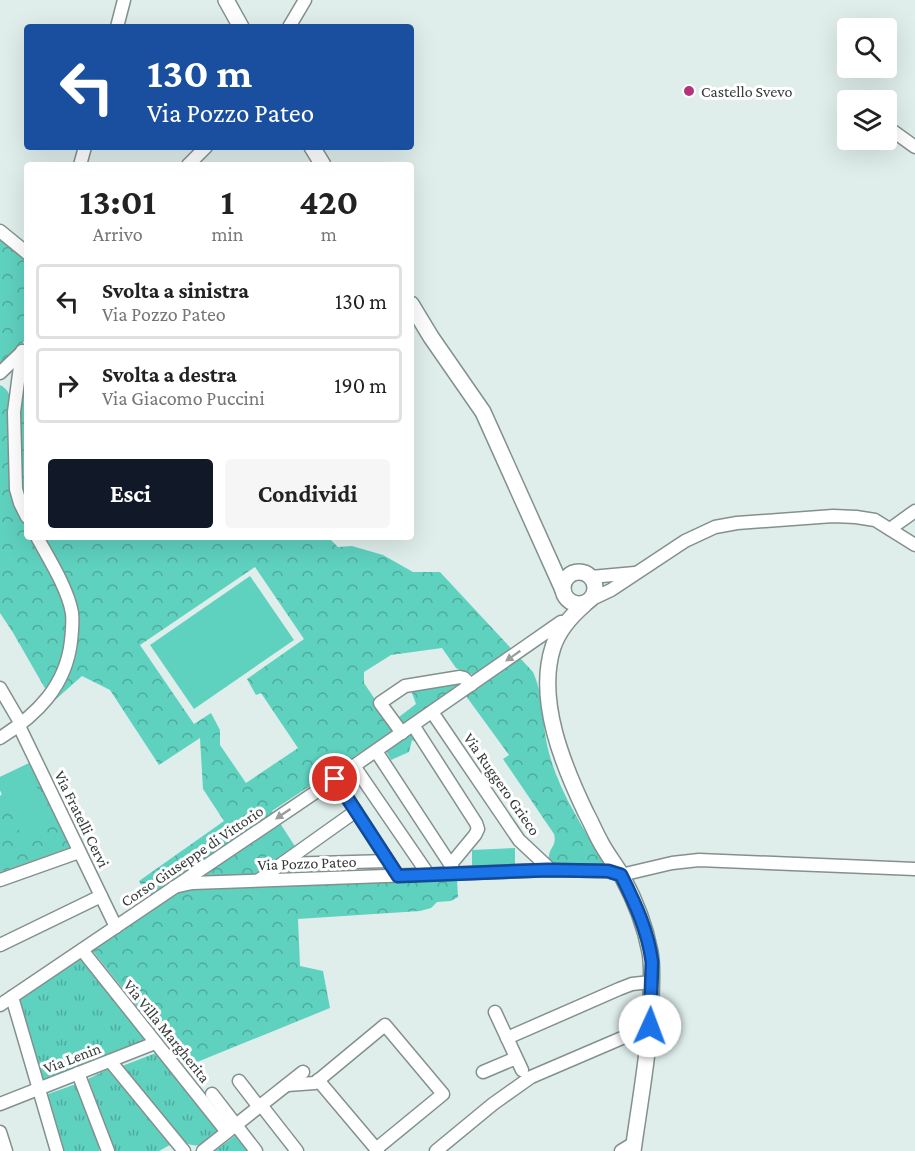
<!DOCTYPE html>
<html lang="it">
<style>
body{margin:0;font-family:"Crimson Pro",serif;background:#f6f6f6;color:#222;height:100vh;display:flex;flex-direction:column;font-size:22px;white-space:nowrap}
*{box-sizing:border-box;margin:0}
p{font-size:20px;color:#767676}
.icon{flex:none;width:33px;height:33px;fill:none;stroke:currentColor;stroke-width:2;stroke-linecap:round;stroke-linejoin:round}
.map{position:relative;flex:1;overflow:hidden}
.sheet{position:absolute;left:24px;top:162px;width:390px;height:378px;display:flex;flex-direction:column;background:#fff;border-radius:6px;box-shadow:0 6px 24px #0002}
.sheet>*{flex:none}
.top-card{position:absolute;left:24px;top:24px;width:390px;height:126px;border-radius:6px;box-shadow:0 6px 24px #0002;background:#1a4fa0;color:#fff;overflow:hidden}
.buttons{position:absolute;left:837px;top:18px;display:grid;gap:12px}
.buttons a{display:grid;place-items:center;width:60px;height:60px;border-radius:6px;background:#fff;box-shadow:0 6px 24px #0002;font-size:30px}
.pin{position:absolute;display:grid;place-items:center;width:51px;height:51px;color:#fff;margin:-26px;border:3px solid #fff;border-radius:50%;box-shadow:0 2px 6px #0007}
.me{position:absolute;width:66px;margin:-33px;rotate:2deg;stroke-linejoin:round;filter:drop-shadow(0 0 4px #0008)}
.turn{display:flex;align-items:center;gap:21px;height:126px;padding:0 24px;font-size:27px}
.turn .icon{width:78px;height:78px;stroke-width:2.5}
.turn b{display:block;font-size:42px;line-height:51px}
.eta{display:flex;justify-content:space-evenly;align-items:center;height:102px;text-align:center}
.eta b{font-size:36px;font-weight:700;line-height:42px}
.button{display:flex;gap:12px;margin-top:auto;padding:12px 24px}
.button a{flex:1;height:69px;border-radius:6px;background:#111827;color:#fff;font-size:24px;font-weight:700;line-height:69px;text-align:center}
.button a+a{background:#f6f6f6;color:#222}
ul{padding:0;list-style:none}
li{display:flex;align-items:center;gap:18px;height:75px;margin:0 12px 9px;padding:0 12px;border:3px solid #e0e0e0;border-radius:6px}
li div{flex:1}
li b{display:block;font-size:22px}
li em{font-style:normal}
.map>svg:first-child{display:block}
.grass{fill:url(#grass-tufts)}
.forest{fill:url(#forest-crowns);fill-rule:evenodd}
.pitch{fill:#5fd1bf}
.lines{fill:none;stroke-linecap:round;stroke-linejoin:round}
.minor-casing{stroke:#83918e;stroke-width:15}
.major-casing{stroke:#83918e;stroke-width:18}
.minor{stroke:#fff;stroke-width:12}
.major{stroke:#fff;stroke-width:15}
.oneway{fill:#9a9e9c}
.route-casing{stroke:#114b97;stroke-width:15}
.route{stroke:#1a73e8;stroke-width:10}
.poi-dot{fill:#b4327b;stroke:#fff;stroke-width:2}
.labels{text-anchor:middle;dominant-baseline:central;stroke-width:6;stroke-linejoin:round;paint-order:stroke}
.poi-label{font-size:16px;fill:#363c3a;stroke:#fff;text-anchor:start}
.street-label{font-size:16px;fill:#363c3a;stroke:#fff}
</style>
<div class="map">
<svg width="915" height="1151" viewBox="0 0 915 1151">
<defs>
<pattern id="grass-tufts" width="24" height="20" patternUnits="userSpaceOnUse" patternTransform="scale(1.5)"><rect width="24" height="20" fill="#5fd1bf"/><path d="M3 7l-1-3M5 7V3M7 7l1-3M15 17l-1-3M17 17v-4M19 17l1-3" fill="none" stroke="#4fab9c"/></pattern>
<pattern id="forest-crowns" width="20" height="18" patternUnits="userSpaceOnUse" patternTransform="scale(1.5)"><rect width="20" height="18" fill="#5fd1bf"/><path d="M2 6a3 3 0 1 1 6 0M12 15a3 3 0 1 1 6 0" fill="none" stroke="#4fab9c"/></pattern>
</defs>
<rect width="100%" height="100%" fill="#dfeeeb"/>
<g class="grass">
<path d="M81,957L147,1041L41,1081L17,1001Z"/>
<path d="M156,1053L220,1133C204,1143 202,1150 183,1142L122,1066Z"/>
<path d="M108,1069V1070L170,1145L159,1151H115L88,1079Z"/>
<path d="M76,1084L99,1146V1151H62L46,1097L48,1094Z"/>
<path d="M236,1135L249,1151H215Z"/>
</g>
<g class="forest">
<path d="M0,235L27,257V337L15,353L0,367Z"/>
<path d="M27,376V507L22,498L20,400Z"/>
<path d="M0,385C12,391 11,401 10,413H7L9,482L12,484L15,502L27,525V537H33L57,583L68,614L67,645L59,672L46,690L12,631L0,613Z"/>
<path d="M43,537H328L338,547L352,546L383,555L413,572H440L533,672C544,696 542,723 548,749C558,790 581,824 603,861V864L550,865C545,848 558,848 554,834L503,759L509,755L466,696L476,676L456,668L442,648L391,655L364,672V683L391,723L416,704L412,693L417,686L458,680L461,686L272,811L302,857L328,883L457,879L458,897L451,901L437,902L431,908L420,911L298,919L300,966L323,971L330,1008L185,1067L92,950L114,935L125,930V927L154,907L139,881L224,821L203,789L200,738L159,765L110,690L82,676L55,700L53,698C72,676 80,645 78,616ZM255,567L304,639L247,679L256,695L261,693L298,748L246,783L220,745V730L211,713L194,724L140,645Z"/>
<path d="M414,732L416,742L412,740L409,752L391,760L386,751Z"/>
<path d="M29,763L72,847L0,872V796L2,794L0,790V777Z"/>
</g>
<g class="pitch">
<path d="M250,576L294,640L194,709L150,645Z"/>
<path d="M26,765L54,822L22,837L0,790V777Z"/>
<path d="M515,848V866L472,868V850Z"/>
</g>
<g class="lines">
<defs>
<g id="minor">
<path d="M117,27L124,0"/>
<path d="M289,27L305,0"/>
<path d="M886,126L915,147"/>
<path d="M80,165L85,147"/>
<path d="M188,165L206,147"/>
<path d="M0,231L27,253"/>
<path d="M22,351L14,412L16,489L20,503L27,517"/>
<path d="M0,373L23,351"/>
<path d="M890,529L915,511"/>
<path d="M591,577L635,573"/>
<path d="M592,599L611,590L685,541L715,527L737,523L833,516L856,517L875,520L915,545"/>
<path d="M0,688L21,724"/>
<path d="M432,712L519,840L551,870"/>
<path d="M413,725L476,823L478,829L475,835L451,864"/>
<path d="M19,726L116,927"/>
<path d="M402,733L380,703L405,686L460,677L464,678L471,685"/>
<path d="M0,738C37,715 66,686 71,641C72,632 73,622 72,613C68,589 49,559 37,537"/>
<path d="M376,751L454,870"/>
<path d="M354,766L428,874"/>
<path d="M335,779L398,876"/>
<path d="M282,864L388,861"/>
<path d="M0,880L79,852"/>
<path d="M259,880L356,811"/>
<path d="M174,887L192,883L548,870L608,871L621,875L672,863L699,860L915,869"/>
<path d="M0,945L101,896"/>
<path d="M82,950L227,1132"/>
<path d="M12,997L57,1151"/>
<path d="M0,1005L335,779L561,622"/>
<path d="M495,1012L522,1070"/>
<path d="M507,1038L619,989L632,984L651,982"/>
<path d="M110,1061L184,1151"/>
<path d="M483,1072L516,1058"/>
<path d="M78,1073L108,1151"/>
<path d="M318,1080L378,1151"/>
<path d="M239,1081L259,1107"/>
<path d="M287,1085L315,1083L385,1025L443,1094L376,1149"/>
<path d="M212,1094L256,1151"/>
<path d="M0,1104L155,1043"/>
<path d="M261,1105L297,1151"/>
<path d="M0,1132L6,1151"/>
<path d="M203,1151L303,1072"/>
<path d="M436,1151L493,1104L531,1077L650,1026"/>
<path d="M621,1151L634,1143"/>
</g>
<g id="major">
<path d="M226,0L241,27"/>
<path d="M312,147L323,165"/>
<path d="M411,304L431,337L483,412L563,590"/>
<circle cx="579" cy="588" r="16"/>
<path d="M585,604C571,616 559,629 553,647C536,700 563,765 586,813C591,822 595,832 600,841C606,853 615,864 622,876C635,900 645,925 650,952C653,968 651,986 651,1002C649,1052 640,1101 633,1151"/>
</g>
</defs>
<use href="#minor" class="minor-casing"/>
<use href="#major" class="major-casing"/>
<use href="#minor" class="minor"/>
<use href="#major" class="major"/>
</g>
<defs><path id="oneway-solid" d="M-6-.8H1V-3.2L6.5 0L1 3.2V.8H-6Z" transform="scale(1.5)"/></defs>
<g class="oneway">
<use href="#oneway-solid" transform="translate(513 656) rotate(145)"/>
<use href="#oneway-solid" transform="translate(283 814) rotate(146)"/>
</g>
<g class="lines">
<defs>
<path id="route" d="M335,779L398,876L548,870L608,871L621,875C635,903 648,931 652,962L650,1026"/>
</defs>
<use href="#route" class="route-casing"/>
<use href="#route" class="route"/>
</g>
<circle class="poi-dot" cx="689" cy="91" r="6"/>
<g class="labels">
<g class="poi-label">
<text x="701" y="91">Castello Svevo</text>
</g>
<g class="street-label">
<text transform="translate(502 784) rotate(55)">Via Ruggero Grieco</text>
<text transform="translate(82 819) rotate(64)">Via Fratelli Cervi</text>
<text transform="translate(192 856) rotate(-34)">Corso Giuseppe di Vittorio</text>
<text transform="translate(307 863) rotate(-2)">Via Pozzo Pateo</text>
<text transform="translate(167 1031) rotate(51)">Via Villa Margherita</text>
<text transform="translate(72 1058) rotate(-21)">Via Lenin</text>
</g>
</g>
</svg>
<div class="buttons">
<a><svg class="icon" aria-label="search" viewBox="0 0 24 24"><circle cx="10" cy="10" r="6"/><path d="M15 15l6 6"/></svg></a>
<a><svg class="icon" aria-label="layers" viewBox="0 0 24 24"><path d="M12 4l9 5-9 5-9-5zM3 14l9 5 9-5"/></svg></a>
</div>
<div class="pin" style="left:335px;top:779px;background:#d93025"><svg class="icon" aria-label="arrive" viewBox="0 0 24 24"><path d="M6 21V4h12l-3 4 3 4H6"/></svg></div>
<svg class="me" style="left:650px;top:1026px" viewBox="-20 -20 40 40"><circle r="19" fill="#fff"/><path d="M0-13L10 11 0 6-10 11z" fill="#1a73e8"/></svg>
<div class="top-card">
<div class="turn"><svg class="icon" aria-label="left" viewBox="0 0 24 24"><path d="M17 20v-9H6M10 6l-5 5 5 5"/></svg><div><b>130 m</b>Via Pozzo Pateo</div></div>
</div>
<section class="sheet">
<div class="eta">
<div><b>13:01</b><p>Arrivo</p></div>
<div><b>1</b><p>min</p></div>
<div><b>420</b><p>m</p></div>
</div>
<ul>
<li><svg class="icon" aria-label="left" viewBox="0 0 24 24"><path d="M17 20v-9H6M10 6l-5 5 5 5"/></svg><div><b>Svolta a sinistra</b><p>Via Pozzo Pateo</p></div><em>130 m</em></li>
<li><svg class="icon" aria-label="right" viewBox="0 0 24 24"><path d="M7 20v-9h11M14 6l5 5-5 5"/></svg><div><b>Svolta a destra</b><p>Via Giacomo Puccini</p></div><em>190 m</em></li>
</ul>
<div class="button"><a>Esci</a><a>Condividi</a></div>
</section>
</div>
